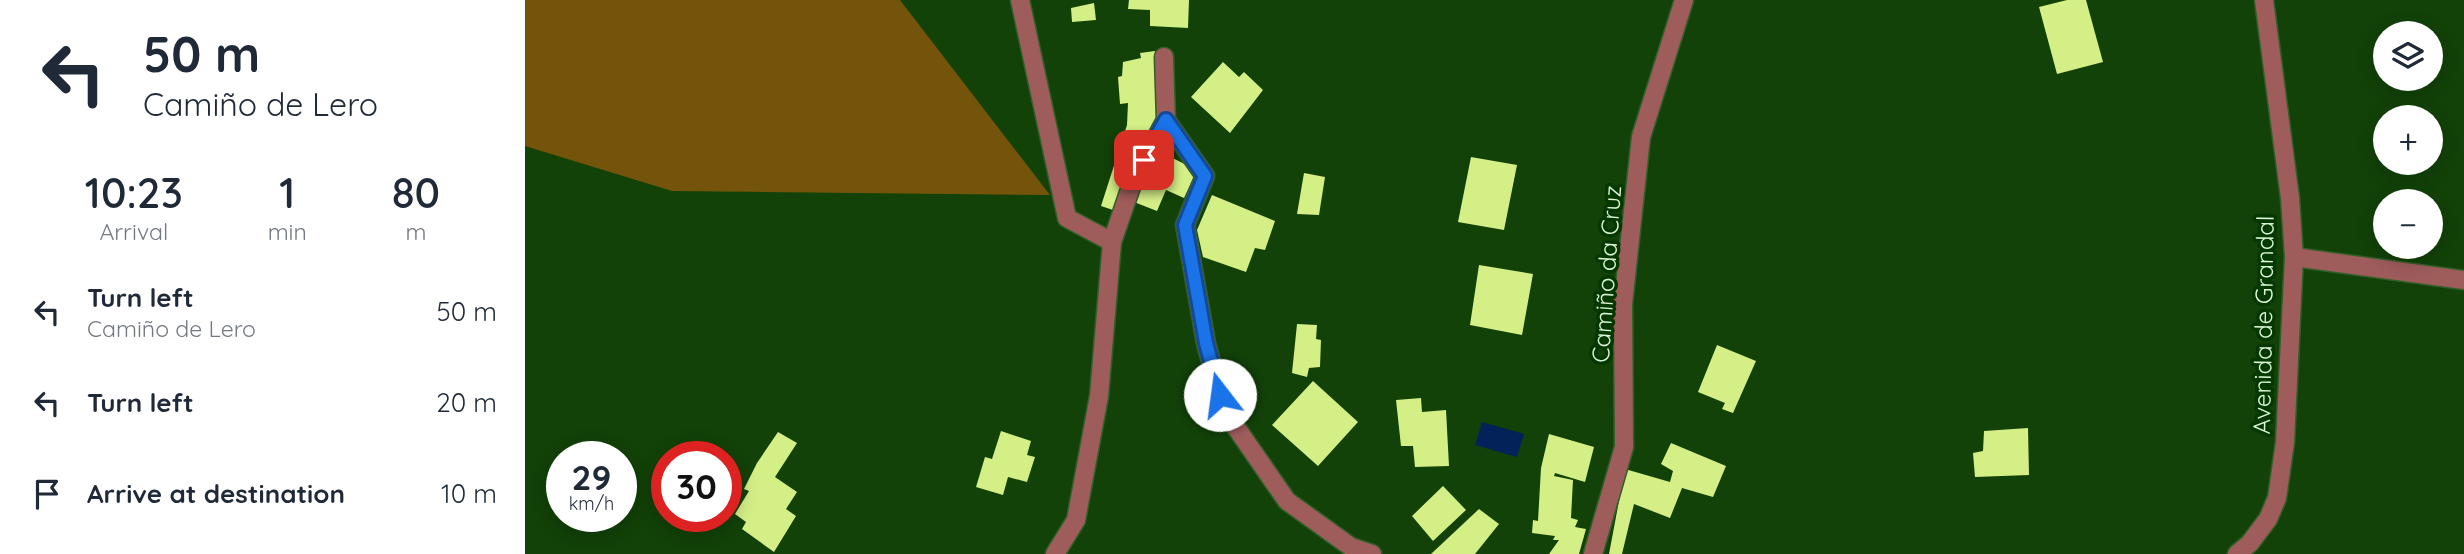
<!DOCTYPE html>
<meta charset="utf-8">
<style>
body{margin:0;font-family:Quicksand,sans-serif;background:#f6f6f7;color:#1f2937;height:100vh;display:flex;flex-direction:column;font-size:26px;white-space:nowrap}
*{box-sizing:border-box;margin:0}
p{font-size:23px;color:#747a83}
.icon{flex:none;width:38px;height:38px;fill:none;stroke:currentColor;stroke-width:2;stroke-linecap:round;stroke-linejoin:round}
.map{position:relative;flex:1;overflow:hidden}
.side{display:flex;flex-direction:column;background:#fff;width:525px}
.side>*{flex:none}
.guide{background:#fff;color:#1f2937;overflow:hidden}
.fabs{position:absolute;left:1848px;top:21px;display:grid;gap:14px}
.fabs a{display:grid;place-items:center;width:70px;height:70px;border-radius:50%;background:#fff;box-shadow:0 4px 18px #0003;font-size:35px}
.speed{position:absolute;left:21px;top:441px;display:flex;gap:14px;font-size:35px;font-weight:700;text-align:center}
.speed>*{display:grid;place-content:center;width:91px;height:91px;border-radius:50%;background:#fff;box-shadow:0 4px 18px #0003;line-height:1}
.speed small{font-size:18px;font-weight:400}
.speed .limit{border:10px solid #d22;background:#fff;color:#111}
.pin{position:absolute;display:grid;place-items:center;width:60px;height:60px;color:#fff;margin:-30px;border-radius:14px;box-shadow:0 4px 10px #0006}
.me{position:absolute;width:77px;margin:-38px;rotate:345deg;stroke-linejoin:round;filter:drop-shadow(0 0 5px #0008)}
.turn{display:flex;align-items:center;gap:24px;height:147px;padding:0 28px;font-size:32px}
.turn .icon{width:91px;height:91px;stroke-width:2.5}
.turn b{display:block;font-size:49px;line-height:60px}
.eta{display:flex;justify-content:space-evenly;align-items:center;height:119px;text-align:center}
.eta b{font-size:42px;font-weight:600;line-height:49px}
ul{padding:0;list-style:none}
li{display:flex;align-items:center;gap:21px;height:91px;padding:0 28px}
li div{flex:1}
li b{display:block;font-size:26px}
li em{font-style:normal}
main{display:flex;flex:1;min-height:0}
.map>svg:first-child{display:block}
.green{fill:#74530a}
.water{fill:#03225a}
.building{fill:#d5ef87}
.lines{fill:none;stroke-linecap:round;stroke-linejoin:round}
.minor-casing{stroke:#325f29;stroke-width:21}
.tertiary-casing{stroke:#325f29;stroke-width:21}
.minor{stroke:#9e5c5b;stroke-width:18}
.tertiary{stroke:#9e5c5b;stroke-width:18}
.route-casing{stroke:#114b97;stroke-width:18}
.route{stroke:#1a73e8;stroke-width:12}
.labels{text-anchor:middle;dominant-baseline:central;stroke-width:7;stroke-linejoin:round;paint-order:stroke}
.street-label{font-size:24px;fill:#dbf6d6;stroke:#053700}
</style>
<main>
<section class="side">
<div class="guide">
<div class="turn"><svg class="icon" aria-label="left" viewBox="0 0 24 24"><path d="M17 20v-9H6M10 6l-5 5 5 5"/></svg><div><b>50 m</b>Camiño de Lero</div></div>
</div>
<div class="eta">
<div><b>10:23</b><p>Arrival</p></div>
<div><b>1</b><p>min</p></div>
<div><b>80</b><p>m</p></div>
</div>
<ul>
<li><svg class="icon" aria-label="left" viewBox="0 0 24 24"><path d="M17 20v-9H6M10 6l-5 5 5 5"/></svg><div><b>Turn left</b><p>Camiño de Lero</p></div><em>50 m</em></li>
<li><svg class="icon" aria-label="left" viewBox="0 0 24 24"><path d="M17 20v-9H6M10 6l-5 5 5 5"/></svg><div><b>Turn left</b></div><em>20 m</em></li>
<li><svg class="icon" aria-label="arrive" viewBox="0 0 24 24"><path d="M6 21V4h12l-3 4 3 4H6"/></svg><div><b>Arrive at destination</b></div><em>10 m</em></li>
</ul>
</section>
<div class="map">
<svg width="1939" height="554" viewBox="0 0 1939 554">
<rect width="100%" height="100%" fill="#124208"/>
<path class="green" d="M0,0H375L525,195L147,191L0,146Z"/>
<path class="water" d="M957,422L999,434L992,457L950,445Z"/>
<g class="building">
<path d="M604,0H664L663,28L625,26V10L603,9Z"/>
<path d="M1542,0H1561L1578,62L1532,74L1514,7Z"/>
<path d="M569,3L571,20L547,22L546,8Z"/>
<path d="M630,51L633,127L608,163L588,210L576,206L602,125L603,103L595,104L593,77L597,76L598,62L616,58L615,53Z"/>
<path d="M698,62L714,77L719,72L738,90L705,133L666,97Z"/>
<path d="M629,149L672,170L659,198L641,190L632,211L609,202Z"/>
<path d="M946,157L992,165L979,230L933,222Z"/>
<path d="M779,173L800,177L794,215L772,214Z"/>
<path d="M687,195L750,221L740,250L730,248L721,272L678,257L672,230Z"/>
<path d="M954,265L1008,274L997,335L945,325Z"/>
<path d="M772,324L792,325L791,339L796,340L795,367L784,368L782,377L767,373Z"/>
<path d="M1192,345L1231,361L1208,413L1197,409L1200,403L1173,392Z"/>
<path d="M788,381L833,422L793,466L747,425Z"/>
<path d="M896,398L897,412L921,410L924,466L890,467L888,446H876L871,400Z"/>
<path d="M1503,428L1504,475L1450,477L1448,453L1458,451L1459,431Z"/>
<path d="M476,431L506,441L502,455L510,457L502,482L483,477L478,495L451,487L460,457L467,459Z"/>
<path d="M253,432L272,443L250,477L272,492L261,509L271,516L249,552L217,529L221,522L210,514L224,491L219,489L232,463Z"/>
<path d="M1024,434L1069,447L1060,482L1030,473L1029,476L1048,480L1046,518L1053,520L1050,527L1061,529L1054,554H1024L1034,540H1028L1030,536L1007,533L1008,520L1013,521L1016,468Z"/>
<path d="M1146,443L1201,466L1188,497L1157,488L1145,518L1109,504L1097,554H1084L1100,469L1145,482L1148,471L1136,464Z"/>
<path d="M918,486L941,510L908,541L887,516Z"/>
<path d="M954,509L974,524L950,554H906Z"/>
</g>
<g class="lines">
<defs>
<g id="minor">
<path d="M495,0L542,218L587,242L608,181L641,120L639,57"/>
<path d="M641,120L680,176L660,225L681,343L695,395L708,423L762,501L826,547L847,554"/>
<path d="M1769,257L1939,280"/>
<path d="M530,554L551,520L574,396L587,242"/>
<path d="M1068,554L1099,447L1098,304L1116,137L1159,0"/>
</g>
<path id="tertiary" d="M1712,554L1725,543L1743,519L1752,498L1760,442L1769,257L1765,198L1739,0"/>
</defs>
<use href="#minor" class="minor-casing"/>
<use href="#tertiary" class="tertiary-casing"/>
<use href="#minor" class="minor"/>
<use href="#tertiary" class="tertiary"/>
</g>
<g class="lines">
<defs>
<path id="route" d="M619,160L641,120L680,176L660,225L681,343L695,395"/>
</defs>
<use href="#route" class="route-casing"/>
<use href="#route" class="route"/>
</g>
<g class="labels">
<g class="street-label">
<text transform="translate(1081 274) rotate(-86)">Camiño da Cruz</text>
<text transform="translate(1738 325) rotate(-89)">Avenida de Grandal</text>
</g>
</g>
</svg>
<div class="fabs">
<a><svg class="icon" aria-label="layers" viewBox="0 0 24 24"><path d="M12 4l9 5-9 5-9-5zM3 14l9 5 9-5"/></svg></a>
<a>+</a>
<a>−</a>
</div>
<div class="speed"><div>29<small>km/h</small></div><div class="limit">30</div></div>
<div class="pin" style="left:619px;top:160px;background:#d93025"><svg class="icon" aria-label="arrive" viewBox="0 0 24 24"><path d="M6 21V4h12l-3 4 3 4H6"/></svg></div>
<svg class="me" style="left:695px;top:395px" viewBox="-20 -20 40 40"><circle r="19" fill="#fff"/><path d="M0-13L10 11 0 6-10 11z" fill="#1a73e8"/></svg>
</div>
</main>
